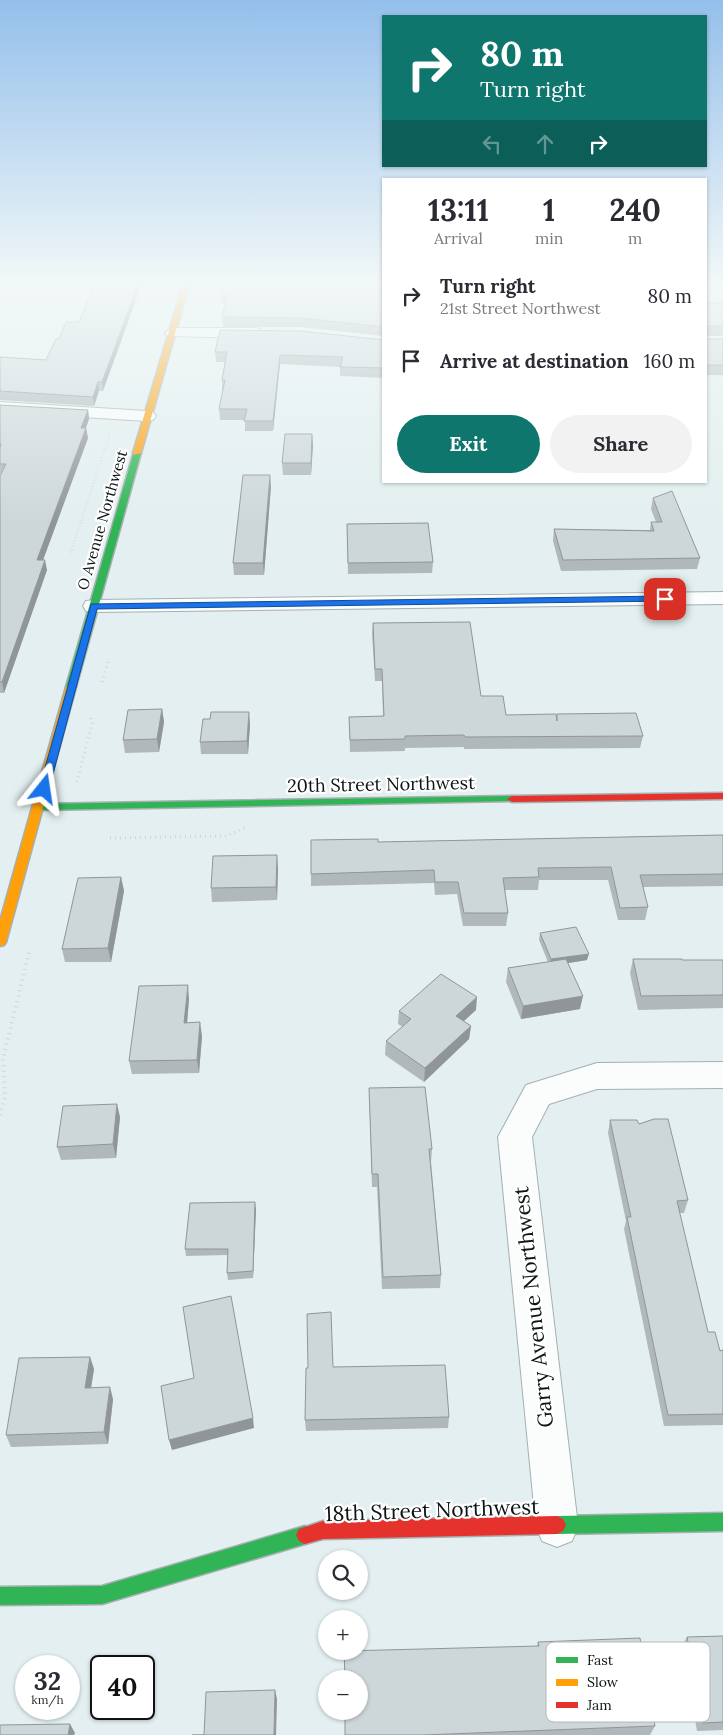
<!DOCTYPE html>
<meta charset="utf-8">
<style>
body{margin:0;font-family:Lora,serif;background:#f2f2f3;color:#2b2b33;height:100vh;display:flex;flex-direction:column;font-size:19px;white-space:nowrap}
*{box-sizing:border-box;margin:0}
p{font-size:16px;color:#7c7c81}
.icon{flex:none;width:28px;height:28px;fill:none;stroke:currentColor;stroke-width:2;stroke-linecap:round;stroke-linejoin:round}
.map{position:relative;flex:1;overflow:hidden}
.drawer{position:absolute;left:382px;top:178px;width:325px;height:305px;display:flex;flex-direction:column;background:#fff;border-radius:0px;box-shadow:0 1px 4px #0004}
.drawer>*{flex:none}
.banner{position:absolute;left:382px;top:15px;width:325px;height:152px;border-radius:0px;box-shadow:0 1px 4px #0004;background:#0f766e;color:#fff;overflow:hidden}
.buttons{position:absolute;left:318px;top:1550px;display:grid;gap:10px}
.buttons a{display:grid;place-items:center;width:50px;height:50px;border-radius:50%;background:#fff;box-shadow:0 1px 4px #0004;font-size:25px}
.speed{position:absolute;left:15px;top:1655px;display:flex;gap:10px;font-size:25px;font-weight:700;text-align:center}
.speed>*{display:grid;place-content:center;width:65px;height:65px;border-radius:50%;background:#fff;box-shadow:0 1px 4px #0004;line-height:1}
.speed small{font-size:12px;font-weight:400}
.speed .limit{border:2px solid #111;border-radius:8px;background:#fff;color:#111}
.pin{position:absolute;display:grid;place-items:center;width:42px;height:42px;color:#fff;margin:-21px;border-radius:10px;box-shadow:0 2px 8px #0006}
.me{position:absolute;width:55px;margin:-28px;rotate:15deg;stroke-linejoin:round;filter:drop-shadow(0 0 4px #0008)}
.turn{display:flex;align-items:center;gap:18px;height:105px;padding:0 15px;font-size:22px}
.turn .icon{width:65px;height:65px;stroke-width:2.5}
.turn b{display:block;font-size:35px;line-height:42px}
.lanes{display:flex;align-items:center;height:48px;padding:0 15px;background:#0003;justify-content:center;gap:25px;direction:ltr}
.lanes .off{opacity:.35}
.eta{display:flex;justify-content:space-evenly;align-items:center;height:85px;text-align:center}
.eta b{font-size:30px;font-weight:700;line-height:35px}
.primary-button{display:flex;gap:10px;margin-top:auto;padding:10px 15px}
.primary-button a{flex:1;height:58px;border-radius:30px;background:#0f766e;color:#fff;font-size:20px;font-weight:700;line-height:58px;text-align:center}
.primary-button a+a{background:#f2f2f3;color:#2b2b33}
ul{padding:0;list-style:none}
li{display:flex;align-items:center;gap:15px;height:65px;padding:0 15px}
li div{flex:1}
li b{display:block;font-size:19px}
li em{font-style:normal}
.map>svg:first-child{display:block}
.lines{fill:none;stroke-linecap:round;stroke-linejoin:round}
.street-casing{stroke:#a6b0b1;stroke-width:2}
.fast-casing{stroke:#a6b0b1;stroke-width:3}
.slow-casing{stroke:#a6b0b1;stroke-width:3}
.jam-casing{stroke:#a6b0b1;stroke-width:3}
.path-far3{stroke:#d3d6d6;stroke-width:2;stroke-dasharray:0.5 2;stroke-linecap:butt}
.path-far2{stroke:#d3d6d6;stroke-width:2.5;stroke-dasharray:0.5 2.5;stroke-linecap:butt}
.path-far1{stroke:#d3d6d6;stroke-width:3;stroke-dasharray:1 4;stroke-linecap:butt}
.path{stroke:#d3d6d6;stroke-width:4;stroke-dasharray:1 4.5;stroke-linecap:butt}
.street{fill:#fbfdfd;fill-rule:evenodd}
.fast{fill:#30b455;fill-rule:evenodd}
.slow{fill:#ff9f0a;fill-rule:evenodd}
.jam{fill:#e5322d;fill-rule:evenodd}
.wall{fill:#b0b8bb}
.shaded-wall{fill:#909698}
.building{fill:#cdd6d9;stroke:#909698}
.route{fill:#1a73e8;stroke:#114b97}
.labels{text-anchor:middle;dominant-baseline:central;stroke-width:4.5;stroke-linejoin:round;paint-order:stroke}
.far-street-label{font-size:15px;fill:#0c1414;stroke:#fff}
.street-label{font-size:18px;fill:#0c1414;stroke:#fff}
.near-street-label{font-size:21px;fill:#0c1414;stroke:#fff}
.key{fill:#fff;stroke:#b6b8b8;stroke-width:1}
.key-label{font-size:14px;fill:#0c1414}
</style>
<div class="map">
<svg width="723" height="1735" viewBox="0 0 723 1735">
<rect width="100%" height="100%" fill="#e3eff0"/>
<g class="lines">
<defs>
<g id="street">
<path d="M173,328H256L261,330L264,333L261,336L256,338L168,336L165,333L168,330Z"/>
<path d="M0,402L147,411L153,412L156,416L153,420L147,421L0,412Z"/>
<path d="M723,592V604L94,612L86,611L83,606L86,601L94,600Z"/>
<path d="M723,1062V1088L597,1089L549,1104L532,1137L578,1526L572,1541L557,1547L542,1541L536,1526L498,1137L526,1085L597,1063Z"/>
</g>
<g id="fast">
<path d="M134,451L141,453L76,687L74,689H68L66,687Z"/>
<path d="M512,796L517,799L516,801L39,810L34,807L39,804Z"/>
<path d="M723,1513V1531L557,1534L551,1531L548,1525L551,1519L557,1516Z"/>
<path d="M305,1526L311,1529L314,1535L311,1541L305,1544L102,1604L0,1605V1587L102,1586Z"/>
</g>
<g id="slow">
<path d="M184,281H190L141,453L134,455L133,453Z"/>
<path d="M71,684L76,687L6,942L4,945L0,946V921L66,687Z"/>
</g>
<g id="jam">
<path d="M723,793V799L512,802L507,799L512,796Z"/>
<path d="M557,1516L563,1519L566,1525L563,1531L557,1534L323,1539L305,1544L299,1541L296,1535L299,1529L323,1521Z"/>
</g>
</defs>
<use href="#street" class="street-casing"/>
<use href="#fast" class="fast-casing"/>
<use href="#slow" class="slow-casing"/>
<use href="#jam" class="jam-casing"/>
<path class="path-far3" d="M105,449L110,434"/>
<g class="path-far2">
<path d="M70,555L105,448"/>
<path d="M108,663L109,660"/>
</g>
<g class="path-far1">
<path d="M102,682L108,662"/>
<path d="M77,782L92,723L91,718"/>
<path d="M110,838L226,836L245,828"/>
</g>
<path class="path" d="M0,1115L5,1096L3,1059L30,949"/>
<use href="#street" class="street"/>
<use href="#fast" class="fast"/>
<use href="#slow" class="slow"/>
<use href="#jam" class="jam"/>
</g>
<g class="wall">
<path d="M96,281L103,391H99L94,406L0,400V357L46,360L59,339L79,322Z"/>
<path d="M384,281V336L300,327H223L222,317L225,304H222L221,295Z"/>
<path d="M706,303H723V336H706V339H723V375H706Z"/>
<path d="M384,340V378L340,376V367L280,364L273,431H245V420H220L219,409L223,390H222V380L225,362H216L215,352Z"/>
<path d="M0,405L88,410L89,419L86,428L88,438L43,560L47,570L4,693H0V476L1,473H0Z"/>
<path d="M312,434L313,445L311,475H283L282,463Z"/>
<path d="M271,486L264,575H234L233,563Z"/>
<path d="M653,498L700,558L697,569L561,571L553,541L554,529L650,530L651,522H656L651,509Z"/>
<path d="M347,524L433,562L432,573L348,574Z"/>
<path d="M373,623L481,696L506,715L557,718V714L643,736L640,748L464,749V747L405,748V751L350,752L349,717L383,716L382,681H375L372,634Z"/>
<path d="M162,709L164,722L159,752L125,753L123,740Z"/>
<path d="M250,724L248,754H201L200,742Z"/>
<path d="M723,835V886L643,887L648,907L645,920H618L608,880H539L538,890H505L508,913L506,926H463L457,894L435,895L434,883L311,886V874L378,842Z"/>
<path d="M278,868L277,900L212,902L211,888Z"/>
<path d="M121,877L124,891L111,962H65L62,949Z"/>
<path d="M540,933L587,960L568,963L580,1009L521,1019L506,982L508,968L548,962L539,940Z"/>
<path d="M633,959L682,960H723V1008L638,1010L630,973Z"/>
<path d="M189,999L187,1023L202,1036L199,1073L132,1074L129,1061Z"/>
<path d="M476,1010L464,1021L471,1026L469,1039L424,1082L385,1055L386,1041L403,1027L398,1024L399,1011Z"/>
<path d="M369,1088L432,1149L431,1162L441,1275L440,1288L382,1289L377,1187H372Z"/>
<path d="M120,1117L116,1158L61,1160L57,1147Z"/>
<path d="M610,1120L639,1124L688,1200L684,1213H679L708,1332L720,1351L723,1350V1425L664,1426L624,1229L626,1221L608,1133Z"/>
<path d="M256,1209L253,1278L228,1280L227,1273L228,1255L186,1256L185,1249Z"/>
<path d="M90,1357L94,1369L91,1388L113,1399L108,1444L11,1447L6,1435Z"/>
<path d="M333,1367L449,1417L448,1428L306,1431L305,1420L308,1368Z"/>
<path d="M723,1636V1730L697,1731L682,1646L687,1637Z"/>
<path d="M538,1642L655,1726L650,1735H345L537,1646Z"/>
</g>
<g class="shaded-wall">
<path d="M139,281H143L103,391L102,382Z"/>
<path d="M280,355V364L273,431V421Z"/>
<path d="M98,382L99,391L94,406L93,397Z"/>
<path d="M88,410L89,419L82,438L81,428Z"/>
<path d="M86,428L88,438L39,571L37,560Z"/>
<path d="M312,434L313,445L311,475V463Z"/>
<path d="M270,475L271,486L264,575L263,563Z"/>
<path d="M45,560L47,570L4,693L2,682Z"/>
<path d="M162,709L164,722L159,752L157,739Z"/>
<path d="M249,712L250,724L248,754L247,741Z"/>
<path d="M277,855L278,868L277,900L276,887Z"/>
<path d="M121,877L124,891L111,962L108,948Z"/>
<path d="M589,954L587,960L550,966L551,959Z"/>
<path d="M188,985L189,999L186,1036L184,1023Z"/>
<path d="M583,996L580,1009L521,1019L523,1006Z"/>
<path d="M477,997L476,1010L455,1029L456,1016Z"/>
<path d="M200,1022L202,1036L199,1073L197,1060Z"/>
<path d="M471,1026L469,1039L424,1082L425,1068Z"/>
<path d="M117,1104L120,1117L116,1158L113,1144Z"/>
<path d="M255,1202L256,1209L253,1278V1271Z"/>
<path d="M90,1357L94,1369L89,1400L85,1388Z"/>
<path d="M110,1387L113,1399L108,1444L104,1432Z"/>
<path d="M253,1418L254,1428L172,1450L169,1440Z"/>
<path d="M275,1690L277,1699L276,1735H274Z"/>
<path d="M70,1724L75,1733L74,1735H68Z"/>
</g>
<g class="building">
<path d="M96,281H139L102,382H98L93,397L0,391V357L46,360L56,339H59L66,322H79Z"/>
<path d="M222,281H384V327L300,318L222,317L227,295H221Z"/>
<path d="M706,303H723V326H706V339H723V365H706Z"/>
<path d="M220,330L300,331L384,340V368L340,367L343,357L280,355L273,421H244L247,409H219L225,380H222L227,352H215Z"/>
<path d="M0,405L88,410L81,428H86L37,560H45L2,682H0V476L6,464H0V448L1,444H0Z"/>
<path d="M285,434H312L311,463H282Z"/>
<path d="M243,475H270L263,563H233Z"/>
<path d="M672,491L700,558L563,560L554,529L654,531L651,522H662L653,498Z"/>
<path d="M428,523L433,562L348,563L347,524Z"/>
<path d="M470,622L481,696H503L506,715L556,714L557,721V714L636,713L643,736L465,737L464,735L405,736V739L350,740L349,717L384,716L382,669H375L373,623Z"/>
<path d="M162,709L157,739L123,740L128,710Z"/>
<path d="M211,712H249L247,741L200,742L203,719H210Z"/>
<path d="M723,835V874L640,875L648,907L620,908L611,867L538,868L539,877L503,878L508,913H464L458,882H435L434,870L311,874V840L378,839V842Z"/>
<path d="M277,855L276,887L211,888L213,856Z"/>
<path d="M121,877L108,948L62,949L78,878Z"/>
<path d="M576,927L589,954L551,959L540,933Z"/>
<path d="M566,959L583,996L523,1006L508,968Z"/>
<path d="M633,959H682V960H723V995L641,996Z"/>
<path d="M441,974L477,997L456,1016L471,1026L425,1068L386,1041L411,1019L399,1011Z"/>
<path d="M188,985L184,1023L200,1022L197,1060L129,1061L139,986Z"/>
<path d="M425,1087L432,1149H429L441,1275L383,1277L378,1174H372L369,1088Z"/>
<path d="M117,1104L113,1144L57,1147L63,1106Z"/>
<path d="M654,1119H668L688,1200L677,1201L708,1332H715L720,1351L723,1350V1414L668,1415L627,1217H631L610,1120H637L639,1124Z"/>
<path d="M255,1202L253,1271L227,1273L228,1249H185L190,1203Z"/>
<path d="M231,1296L253,1418L169,1440L161,1386L194,1378L183,1307Z"/>
<path d="M331,1312L333,1367L445,1365L449,1417L305,1420L306,1368H308L307,1314Z"/>
<path d="M90,1357L85,1388L110,1387L104,1432L6,1435L19,1358Z"/>
<path d="M723,1636V1722L703,1723L687,1637Z"/>
<path d="M640,1638L655,1726L423,1735H345V1711H359V1679H345L344,1651L539,1646L538,1642Z"/>
<path d="M275,1690L274,1735H192H204L206,1692Z"/>
<path d="M70,1724L68,1735H0V1725Z"/>
</g>
<linearGradient id="sky" x2="0" y2="1"><stop stop-color="#94bfeb"/><stop offset="0.54" stop-color="#f2f8f8"/><stop offset="1" stop-color="#f2f8f8" stop-opacity="0"/></linearGradient>
<rect width="723" height="524" fill="url(#sky)"/>
<path class="route" d="M665,596L668,597V601L97,609L49,789L44,792L39,789L91,604Z"/>
<g class="labels">
<g class="far-street-label">
<text transform="translate(102 520) rotate(-74)">O Avenue Northwest</text>
</g>
<g class="street-label">
<text transform="translate(381 784) rotate(-1)">20th Street Northwest</text>
</g>
<g class="near-street-label">
<text transform="translate(533 1307) rotate(-96)">Garry Avenue Northwest</text>
<text transform="translate(432 1510) rotate(-2)">18th Street Northwest</text>
</g>
</g>
<rect x="546" y="1642" width="164" height="80" rx="8" class="key"/>
<rect x="556" y="1657" width="22" height="6" fill="#30b455"/>
<rect x="556" y="1679" width="22" height="7" fill="#ff9f0a"/>
<rect x="556" y="1702" width="22" height="6" fill="#e5322d"/>
<g class="key-label">
<text x="587" y="1665">Fast</text>
<text x="587" y="1687">Slow</text>
<text x="587" y="1710">Jam</text>
</g>
</svg>
<div class="buttons">
<a><svg class="icon" aria-label="search" viewBox="0 0 24 24"><circle cx="10" cy="10" r="6"/><path d="M15 15l6 6"/></svg></a>
<a>+</a>
<a>−</a>
</div>
<div class="speed"><div>32<small>km/h</small></div><div class="limit">40</div></div>
<div class="pin" style="left:665px;top:599px;background:#d93025"><svg class="icon" aria-label="arrive" viewBox="0 0 24 24"><path d="M6 21V4h12l-3 4 3 4H6"/></svg></div>
<svg class="me" style="left:44px;top:789px" viewBox="-20 -20 40 40"><path d="M0-17L14 15 0 8-14 15z" fill="#1a73e8" stroke="#fff" stroke-width="4"/></svg>
<div class="banner">
<div class="turn"><svg class="icon" aria-label="right" viewBox="0 0 24 24"><path d="M7 20v-9h11M14 6l5 5-5 5"/></svg><div><b>80 m</b>Turn right</div></div>
<div class="lanes"><svg class="icon off" aria-label="left" viewBox="0 0 24 24"><path d="M17 20v-9H6M10 6l-5 5 5 5"/></svg><svg class="icon off" aria-label="ahead" viewBox="0 0 24 24"><path d="M12 20V5M6 11l6-6 6 6"/></svg><svg class="icon" aria-label="right" viewBox="0 0 24 24"><path d="M7 20v-9h11M14 6l5 5-5 5"/></svg></div>
</div>
<section class="drawer">
<div class="eta">
<div><b>13:11</b><p>Arrival</p></div>
<div><b>1</b><p>min</p></div>
<div><b>240</b><p>m</p></div>
</div>
<ul>
<li><svg class="icon" aria-label="right" viewBox="0 0 24 24"><path d="M7 20v-9h11M14 6l5 5-5 5"/></svg><div><b>Turn right</b><p>21st Street Northwest</p></div><em>80 m</em></li>
<li><svg class="icon" aria-label="arrive" viewBox="0 0 24 24"><path d="M6 21V4h12l-3 4 3 4H6"/></svg><div><b>Arrive at destination</b></div><em>160 m</em></li>
</ul>
<div class="primary-button"><a>Exit</a><a>Share</a></div>
</section>
</div>
